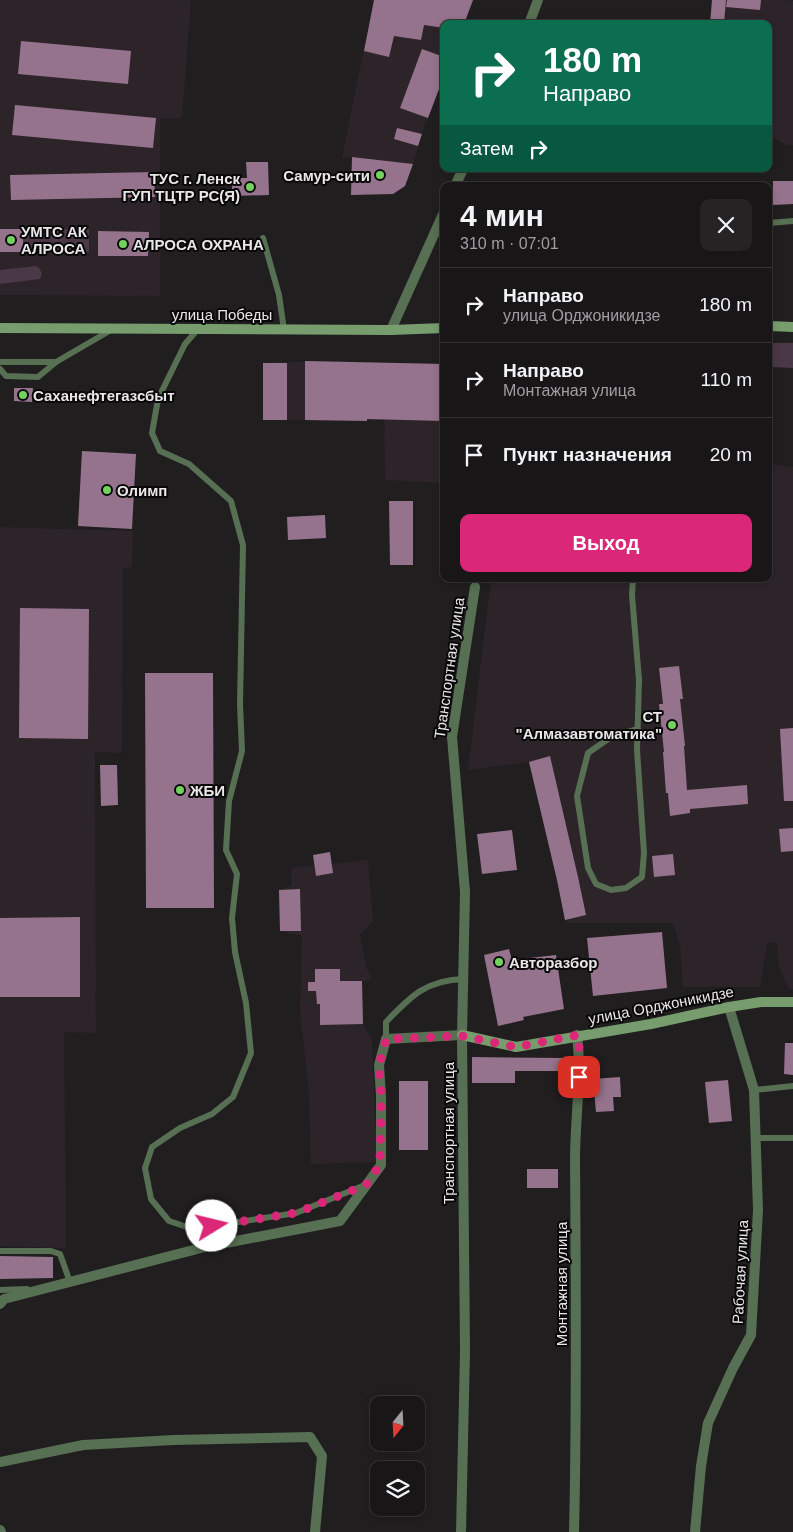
<!DOCTYPE html>
<html lang="ru">
<meta charset="utf-8">
<style>
body{margin:0;font-family:Arial,sans-serif;background:#252324;color:#f1f3f6;height:100vh;display:flex;flex-direction:column;font-size:19px;white-space:nowrap}
*{box-sizing:border-box;margin:0}
p{font-size:16px;color:#9f9fa1}
.icon{flex:none;width:28px;height:28px;fill:none;stroke:currentColor;stroke-width:2;stroke-linecap:round;stroke-linejoin:round}
.map{position:relative;flex:1;overflow:hidden}
.side{position:absolute;left:440px;top:182px;width:332px;height:400px;display:flex;flex-direction:column;background:#181617;border-radius:10px;box-shadow:0 2px 8px #0003,0 0 0 1px #363536}
.side>*{flex:none}
.banner{position:absolute;left:440px;top:20px;width:332px;height:152px;border-radius:10px;box-shadow:0 2px 8px #0003,0 0 0 1px #363536;background:#0b6e4f;color:#fff;overflow:hidden}
.needle{width:32px;rotate:198deg}
.controls{position:absolute;left:370px;top:1396px;display:grid;gap:10px}
.controls a{display:grid;place-items:center;width:55px;height:55px;border-radius:10px;background:#181617;box-shadow:0 2px 8px #0003,0 0 0 1px #363536;font-size:25px}
.pin{position:absolute;display:grid;place-items:center;width:42px;height:42px;color:#fff;margin:-21px;border-radius:10px;box-shadow:0 2px 8px #0006}
.me{position:absolute;width:55px;margin:-28px;rotate:81deg;stroke-linejoin:round;filter:drop-shadow(0 0 4px #0008)}
.turn{display:flex;align-items:center;gap:18px;height:105px;padding:0 20px;font-size:22px}
.turn .icon{width:65px;height:65px;stroke-width:2.5}
.turn b{display:block;font-size:35px;line-height:42px}
.then{display:flex;align-items:center;height:48px;padding:0 20px;background:#0003;gap:10px;font-size:19px}
.round{display:grid;place-items:center;flex:none;width:52px;height:52px;border-radius:10px;background:#252324}
.overview{display:flex;align-items:center;justify-content:space-between;height:85px;padding:0 20px}
h1{font-size:30px;font-weight:600;line-height:38px}
.cta{display:flex;gap:10px;margin-top:auto;padding:10px 20px}
.cta a{flex:1;height:58px;border-radius:10px;background:#db2777;color:#fff;font-size:20px;font-weight:600;line-height:58px;text-align:center}
ul{padding:0;list-style:none}
li{display:flex;align-items:center;gap:15px;height:75px;padding:0 20px;border-top:1px solid #363536}
li div{flex:1}
li b{display:block;font-size:19px}
li em{font-style:normal}
.map>svg:first-child{display:block}
.built{fill:#2c2429}
.green{fill:#4b3846}
.building{fill:#96738c}
.lines{fill:none;stroke-linecap:round;stroke-linejoin:round}
.lane{stroke:#576f52;stroke-width:6}
.street{stroke:#576f52;stroke-width:10}
.secondary{stroke:#779d6e;stroke-width:10}
.route{stroke:#db2777;stroke-width:9;stroke-dasharray:0 16.2}
.poi-dot{fill:#72d25d;stroke:#090809;stroke-width:2}
.labels{text-anchor:middle;dominant-baseline:central;stroke-width:4;stroke-linejoin:round;paint-order:stroke}
.poi-label{font-size:15px;font-weight:bold;fill:#e8e6e7;stroke:#090809;text-anchor:start}
.street-label{font-size:15px;fill:#e8e6e7;stroke:#090809}
</style>
<div class="map">
<svg width="793" height="1532" viewBox="0 0 793 1532">
<rect width="100%" height="100%" fill="#201e1f"/>
<g class="built">
<path d="M0,0H191L182,118L172,119L160,118V296L0,295Z"/>
<path d="M374,0H473L464,24H444V76L423,130L413,164L352,157L342,158Z"/>
<path d="M712,0H784L793,1V145H787L769,136V24H710Z"/>
<path d="M329,361L444,364V483L385,480L384,420L367,421L263,420V363Z"/>
<path d="M769,464L793,467V989H789L779,967L777,942L767,943L760,987H683L680,946L673,923H567L529,762L468,770L491,579H769Z"/>
<path d="M0,527L133,531L132,567L123,568L122,753L95,752L96,1033L64,1032L66,1248L0,1246Z"/>
<path d="M368,860L373,921L360,935L366,967L372,980L362,981L363,1024L372,1040L377,1162L311,1164L309,1092L300,1013L302,936L280,931L279,890L292,886L291,868Z"/>
</g>
<g class="green">
<rect x="23" y="229" width="66" height="23"/>
<path d="M36,266L40,269L42,274L40,279L0,284V270Z"/>
<path d="M769,343H793V368L772,367L769,387Z"/>
</g>
<g class="building">
<path d="M374,0H473L464,24H444V28L424,25L421,40L394,36L389,57L364,51Z"/>
<path d="M712,0H726L724,24H710Z"/>
<path d="M727,0H761L760,10L726,7Z"/>
<path d="M21,41L131,51L128,84L18,74Z"/>
<path d="M422,49L444,57V76L428,118L400,108Z"/>
<path d="M15,105L156,118L153,148L12,135Z"/>
<path d="M397,128L422,134L418,146L394,139Z"/>
<path d="M352,157L413,164L405,186L393,194L351,195Z"/>
<path d="M246,162H268L269,195L232,196V178H247Z"/>
<path d="M154,172L155,197L11,200L10,175Z"/>
<path d="M773,181H793V204L773,205Z"/>
<rect x="0" y="229" width="23" height="23"/>
<path d="M98,231L149,232L148,256H98Z"/>
<path d="M305,361L444,364V421L367,419V421L305,420Z"/>
<rect x="263" y="363" width="24" height="57"/>
<path d="M14,388H33L32,402L14,401Z"/>
<path d="M82,451L136,454L132,529L78,526Z"/>
<path d="M389,501H413V565H390Z"/>
<path d="M325,515L326,538L288,540L287,517Z"/>
<path d="M20,608L89,609L88,739L19,738Z"/>
<path d="M679,666L683,699H680L685,746H684L687,790L747,785L748,804L690,809V813L670,816L668,793H666L663,752H664L659,704H663L659,668Z"/>
<path d="M145,673H213L214,908H146Z"/>
<path d="M793,728V801H784L780,729Z"/>
<path d="M550,756L578,877L586,915L565,920L557,880L529,762Z"/>
<path d="M100,765H117L118,805L101,806Z"/>
<path d="M793,828V851L781,852L779,829Z"/>
<path d="M512,830L517,870L482,874L477,834Z"/>
<path d="M330,852L333,873L316,876L313,855Z"/>
<path d="M673,854L675,875L654,877L652,856Z"/>
<path d="M300,889L301,931H280L279,890Z"/>
<path d="M80,917V997H0V918Z"/>
<path d="M662,932L667,988L593,996L587,938Z"/>
<path d="M509,949L512,960L556,955L564,1009L523,1017L524,1020L498,1026L484,955Z"/>
<path d="M315,969H340V981H362L363,1024L320,1025V1004H317L316,991H308V982H315Z"/>
<path d="M785,1043H793V1075L784,1074Z"/>
<path d="M472,1057L565,1058V1071H515V1083H472Z"/>
<path d="M620,1077L621,1097H613L614,1111L596,1112L593,1079Z"/>
<path d="M728,1080L732,1121L709,1123L705,1082Z"/>
<rect x="399" y="1081" width="29" height="69"/>
<rect x="527" y="1169" width="31" height="19"/>
<path d="M0,1256L53,1257V1278L0,1279Z"/>
</g>
<g class="lines">
<g class="lane">
<path d="M769,223L793,221"/>
<path d="M263,238L279,295L284,330"/>
<path d="M198,329L185,344L158,399L152,433L160,451L189,464L231,501L243,545L240,704L242,751L229,801L226,850L237,874L232,918L235,952L246,1003L251,1053L233,1097L212,1114L180,1128L152,1147L145,1168L151,1199L169,1221L193,1229L296,1213L365,1185"/>
<path d="M0,362H56"/>
<path d="M0,369L6,376L38,377L56,362L111,330"/>
<path d="M633,579L632,595L639,680L637,750L644,853L642,877L626,888L611,890L596,884L588,868L577,796L588,753L611,737L638,729"/>
<path d="M386,1039V1022C411,996 426,980 464,979"/>
<path d="M754,1090L793,1086"/>
<path d="M756,1138H793"/>
<path d="M0,1251H51L60,1254L70,1282"/>
<path d="M0,1290L27,1289"/>
</g>
<g class="street">
<path d="M529,24L538,0"/>
<path d="M455,186L463,169"/>
<path d="M391,330L444,212"/>
<path d="M0,1304L4,1299L205,1247L340,1221L381,1165V1096L379,1065L386,1039L462,1035"/>
<path d="M0,1462L83,1445L173,1440L310,1437L322,1456L315,1532"/>
<path d="M0,1530L1,1532"/>
<path d="M461,1532L465,1351L462,1035L465,892L452,737L475,587"/>
<path d="M574,1532C577,1408 576,1284 575,1160C575,1119 582,1077 577,1035"/>
<path d="M695,1532L701,1466L708,1423L733,1368L751,1335L758,1210L754,1090L729,1007"/>
</g>
<g class="secondary">
<path d="M769,326L793,327"/>
<path d="M0,328L391,330L444,328"/>
<path d="M462,1035L516,1047L651,1024L729,1007L761,1002H793"/>
</g>
</g>
<g class="lines">
<path class="route" d="M212,1226L296,1213L366,1185L380,1165L381,1096L379,1065L386,1039L462,1036L516,1047L578,1035L580,1059L579,1077"/>
</g>
<g class="poi-dot">
<circle cx="380" cy="175" r="5"/>
<circle cx="250" cy="187" r="5"/>
<circle cx="11" cy="240" r="5"/>
<circle cx="123" cy="244" r="5"/>
<circle cx="23" cy="395" r="5"/>
<circle cx="107" cy="490" r="5"/>
<circle cx="672" cy="725" r="5"/>
<circle cx="180" cy="790" r="5"/>
<circle cx="499" cy="962" r="5"/>
</g>
<g class="labels">
<g class="poi-label">
<text x="370" y="175" text-anchor="end">Самур-сити</text>
<text x="240" y="178" text-anchor="end">ТУС г. Ленск<tspan x="240" dy="17">ГУП ТЦТР РС(Я)</tspan></text>
<text x="21" y="231">УМТС АК<tspan x="21" dy="17">АЛРОСА</tspan></text>
<text x="133" y="244">АЛРОСА ОХРАНА</text>
<text x="33" y="395">Саханефтегазсбыт</text>
<text x="117" y="490">Олимп</text>
<text x="662" y="716" text-anchor="end">СТ<tspan x="662" dy="17">"Алмазавтоматика"</tspan></text>
<text x="190" y="790">ЖБИ</text>
<text x="509" y="962">Авторазбор</text>
</g>
<g class="street-label">
<text x="222" y="314">улица Победы</text>
<text transform="translate(449 668) rotate(-82)">Транспортная улица</text>
<text transform="translate(661 1005) rotate(-11)">улица Орджоникидзе</text>
<text transform="translate(448 1133) rotate(-90)">Транспортная улица</text>
<text transform="translate(740 1272) rotate(-87)">Рабочая улица</text>
<text transform="translate(561 1284) rotate(-90)">Монтажная улица</text>
</g>
</g>
</svg>
<div class="controls">
<a><svg class="needle" viewBox="-14 -14 28 28"><path d="M0-13l5 13h-10z" fill="#e53935"/><path d="M0 13l5-13h-10z" fill="#9f9fa1"/></svg></a>
<a><svg class="icon" aria-label="layers" viewBox="0 0 24 24"><path d="M12 4l9 5-9 5-9-5zM3 14l9 5 9-5"/></svg></a>
</div>
<div class="pin" style="left:579px;top:1077px;background:#d93025"><svg class="icon" aria-label="arrive" viewBox="0 0 24 24"><path d="M6 21V4h12l-3 4 3 4H6"/></svg></div>
<svg class="me" style="left:212px;top:1226px" viewBox="-20 -20 40 40"><circle r="19" fill="#fff"/><path d="M0-13L10 11 0 6-10 11z" fill="#db2777"/></svg>
<div class="banner">
<div class="turn"><svg class="icon" aria-label="right" viewBox="0 0 24 24"><path d="M7 20v-9h11M14 6l5 5-5 5"/></svg><div><b>180 m</b>Направо</div></div>
<div class="then">Затем<svg class="icon" aria-label="right" viewBox="0 0 24 24"><path d="M7 20v-9h11M14 6l5 5-5 5"/></svg></div>
</div>
<section class="side">
<div class="overview"><div><h1>4 мин</h1><p>310 m · 07:01</p></div><a class="round"><svg class="icon" aria-label="close" viewBox="0 0 24 24"><path d="M6 6l12 12M18 6L6 18"/></svg></a></div>
<ul>
<li><svg class="icon" aria-label="right" viewBox="0 0 24 24"><path d="M7 20v-9h11M14 6l5 5-5 5"/></svg><div><b>Направо</b><p>улица Орджоникидзе</p></div><em>180 m</em></li>
<li><svg class="icon" aria-label="right" viewBox="0 0 24 24"><path d="M7 20v-9h11M14 6l5 5-5 5"/></svg><div><b>Направо</b><p>Монтажная улица</p></div><em>110 m</em></li>
<li><svg class="icon" aria-label="arrive" viewBox="0 0 24 24"><path d="M6 21V4h12l-3 4 3 4H6"/></svg><div><b>Пункт назначения</b></div><em>20 m</em></li>
</ul>
<div class="cta"><a>Выход</a></div>
</section>
</div>
